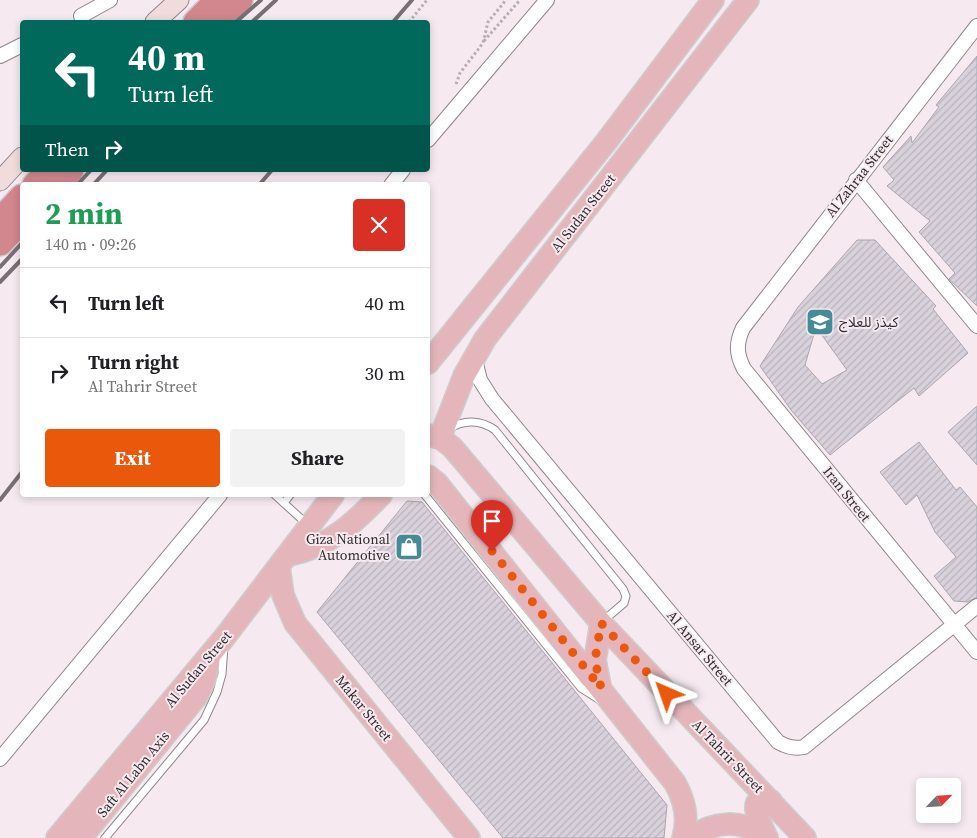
<!DOCTYPE html>
<meta charset="utf-8">
<style>
body{margin:0;font-family:"Source Serif 4","Noto Sans Arabic",serif;background:#f2f2f2;color:#202124;height:100vh;display:flex;flex-direction:column;font-size:19px;white-space:nowrap}
*{box-sizing:border-box;margin:0}
p{font-size:16px;color:#757577}
.icon{flex:none;width:28px;height:28px;fill:none;stroke:currentColor;stroke-width:2;stroke-linecap:round;stroke-linejoin:round}
.map{position:relative;flex:1;overflow:hidden}
.side{position:absolute;left:20px;top:182px;width:410px;height:315px;display:flex;flex-direction:column;background:#fff;border-radius:5px;box-shadow:0 2px 8px #0003}
.side>*{flex:none}
.banner{position:absolute;left:20px;top:20px;width:410px;height:152px;border-radius:5px;box-shadow:0 2px 8px #0003;background:#00695c;color:#fff;overflow:hidden}
.needle{width:32px;rotate:65deg}
.fabs{position:absolute;left:916px;top:778px;display:grid;gap:10px}
.fabs a{display:grid;place-items:center;width:45px;height:45px;border-radius:5px;background:#fff;box-shadow:0 2px 8px #0003;font-size:25px}
.pin{position:absolute;display:grid;place-items:center;width:42px;height:42px;color:#fff;margin:-51px -21px;border-radius:50% 50% 50% 0;rotate:-45deg;box-shadow:0 0 5px #0007}
.pin .icon{rotate:45deg}
.me{position:absolute;width:55px;margin:-28px;rotate:317deg;stroke-linejoin:round;filter:drop-shadow(0 0 4px #0008)}
.turn{display:flex;align-items:center;gap:18px;height:105px;padding:0 25px;font-size:22px}
.turn .icon{width:65px;height:65px;stroke-width:2.5}
.turn b{display:block;font-size:35px;line-height:42px}
.then{display:flex;align-items:center;height:48px;padding:0 25px;background:#0003;gap:10px;font-size:19px}
.round{display:grid;place-items:center;flex:none;width:52px;height:52px;border-radius:5px;background:#f2f2f2}
.head{display:flex;align-items:center;justify-content:space-between;height:85px;padding:0 25px}
h1{font-size:30px;font-weight:700;line-height:38px;color:#1e9e55}
.primary-button{display:flex;gap:10px;margin-top:auto;padding:10px 25px}
.primary-button a{flex:1;height:58px;border-radius:5px;background:#ea580c;color:#fff;font-size:20px;font-weight:700;line-height:58px;text-align:center}
.primary-button a+a{background:#f2f2f2;color:#202124}
ul{padding:0;list-style:none}
li{display:flex;align-items:center;gap:15px;height:70px;padding:0 25px;border-top:1px solid #e0e0e0}
li div{flex:1}
li b{display:block;font-size:19px}
li em{font-style:normal}
.map>svg:first-child{display:block}
.building{fill:url(#building-hatch);stroke:#aca5af;fill-rule:evenodd}
.lines{fill:none;stroke-linecap:round;stroke-linejoin:round}
.lane-casing{stroke:#91868b;stroke-width:9}
.street-casing{stroke:#91868b;stroke-width:16}
.secondary-casing{stroke:#91868b;stroke-width:21}
.primary-casing{stroke:#cecccd;stroke-width:24}
.highway-casing{stroke:#cecccd;stroke-width:28}
.path{stroke:#b7adb2;stroke-width:3;stroke-dasharray:2.5 2.5;stroke-linecap:butt}
.lane{stroke:#fff;stroke-width:7}
.street{stroke:#fff;stroke-width:14}
.secondary{stroke:#f2dbdd;stroke-width:19}
.primary{stroke:#e4b6bb;stroke-width:21}
.highway{stroke:#d2868d;stroke-width:25}
.rail{stroke:#776f73;stroke-width:4}
.route{stroke:#ea580c;stroke-width:9;stroke-dasharray:0 16.2}
.labels{text-anchor:middle;dominant-baseline:central;stroke-width:4;stroke-linejoin:round;paint-order:stroke}
.street-label{font-size:14px;fill:#312c2e;stroke:#f6eaf0}
.poi-label{font-size:14px;fill:#312c2e;stroke:#f6eaf0;text-anchor:start}
</style>
<div class="map">
<svg width="977" height="838" viewBox="0 0 977 838">
<defs>
<pattern id="building-hatch" width="6" height="6" patternUnits="userSpaceOnUse" patternTransform="scale(1.25)"><rect width="6" height="6" fill="#d9d1db"/><path d="M-1 1l2-2M0 6l6-6M5 7l2-2" fill="none" stroke="#bbb4bc"/></pattern>
</defs>
<rect width="100%" height="100%" fill="#f6eaf0"/>
<g class="building">
<path d="M977,56V306L949,279L955,273L919,232L930,221L887,186L894,180L883,167L911,136L912,143L939,107L936,105Z"/>
<path d="M857,240H875L936,306L933,309L968,353L919,396L914,388L830,455L791,410L760,366L798,307ZM816,327L847,370L822,384L805,365Z"/>
<path d="M977,406V465L948,432Z"/>
<path d="M919,442L956,490L960,487L977,507V597L968,602L954,601L934,576L956,557L935,532L917,495L906,505L880,472Z"/>
<path d="M407,501L422,502L667,805L664,838H503L317,612Z"/>
</g>
<g class="lines">
<defs>
<g id="lane">
<path d="M449,429C464,419 481,420 495,430L623,589L626,596L624,603L603,621"/>
<path d="M275,495L308,525"/>
<path d="M425,495L581,688L603,702"/>
<path d="M284,503L290,495"/>
<path d="M105,838L204,720L217,692L222,674L224,646"/>
</g>
<g id="street">
<path d="M81,16L110,0"/>
<path d="M977,26L743,328C736,343 736,354 744,369L977,652"/>
<path d="M0,56L22,45"/>
<path d="M428,140L547,0"/>
<path d="M856,180L977,326"/>
<path d="M391,185L403,170"/>
<path d="M474,356L480,380L492,399L778,742C787,747 794,749 804,747L977,606"/>
<path d="M0,759L220,495"/>
</g>
<g id="secondary">
<path d="M155,22L179,0"/>
<path d="M0,181L22,157"/>
</g>
<g id="primary">
<path d="M428,363L606,142L713,0"/>
<path d="M428,435L440,438L452,447L601,623L805,838"/>
<path d="M440,438L464,376L485,339L748,0"/>
<path d="M428,476L437,483L675,783C685,801 689,819 683,838"/>
<path d="M289,555C329,547 354,523 381,495"/>
<path d="M279,567L283,595L295,623L469,838"/>
<path d="M600,686L595,660L601,623"/>
<path d="M57,838L224,638L333,495"/>
<path d="M81,838L197,696L205,678L208,663"/>
<path d="M690,838C712,822 742,817 763,838"/>
<path d="M767,838C763,828 742,793 771,801"/>
</g>
<g id="highway">
<path d="M196,22L218,0"/>
<path d="M218,22L240,0"/>
<path d="M35,185L49,170"/>
<path d="M57,185L71,170"/>
<path d="M0,221L22,197"/>
<path d="M0,243L22,220"/>
</g>
</defs>
<use href="#lane" class="lane-casing"/>
<use href="#street" class="street-casing"/>
<use href="#secondary" class="secondary-casing"/>
<use href="#primary" class="primary-casing"/>
<use href="#highway" class="highway-casing"/>
<g class="path">
<path d="M409,22L427,0"/>
<path d="M484,41L520,0"/>
<path d="M456,84L460,73L483,43L488,22L506,0"/>
</g>
<use href="#lane" class="lane"/>
<use href="#street" class="street"/>
<use href="#secondary" class="secondary"/>
<use href="#primary" class="primary"/>
<use href="#highway" class="highway"/>
<g class="rail">
<path d="M236,22L261,0"/>
<path d="M252,22L276,0"/>
<path d="M393,22L412,0"/>
<path d="M77,185L91,170"/>
<path d="M93,185L107,170"/>
<path d="M259,185L272,170"/>
<path d="M0,267L22,243"/>
<path d="M0,282L22,259"/>
<path d="M0,500L22,472"/>
</g>
</g>
<g class="lines">
<path class="route" d="M492,551L601,688L595,660L601,623L667,694"/>
</g>
<defs>
<symbol id="school-square" viewBox="-11 -11 22 22"><rect x="-9" y="-9" width="18" height="18" rx="4" fill="#458b95" stroke="#f6eaf0"/><path d="M0-5L7-2L0 1L-7-2ZM-4 1L0 2.5L4 1V4Q0 6-4 4Z" fill="#fff"/></symbol>
<symbol id="shop-square" viewBox="-11 -11 22 22"><rect x="-9" y="-9" width="18" height="18" rx="4" fill="#458b95" stroke="#f6eaf0"/><path d="M-5-2.5h2.3a2.7 3.5 0 0 1 5.4 0H5L5.5 6h-11ZM-1.5-2.5h3a1.5 2.3 0 0 0-3 0Z" fill="#fff"/></symbol>
</defs>
<g fill-rule="evenodd">
<use href="#school-square" x="804" y="306" width="32" height="32"/>
<use href="#shop-square" x="393" y="531" width="32" height="32"/>
</g>
<g class="labels">
<g class="street-label">
<text transform="translate(859 176) rotate(-52)">Al Zahraa Street</text>
<text transform="translate(583 213) rotate(-52)">Al Sudan Street</text>
<text transform="translate(847 494) rotate(51)">Iran Street</text>
<text transform="translate(700 648) rotate(50)">Al Ansar Street</text>
<text transform="translate(198 669) rotate(-50)">Al Sudan Street</text>
<text transform="translate(364 708) rotate(51)">Makar Street</text>
<text transform="translate(728 756) rotate(46)">Al Tahrir Street</text>
<text transform="translate(133 774) rotate(-51)">Saft Al Labn Axis</text>
</g>
<g class="poi-label">
<text x="839" y="322">كيذز للعلاج</text>
<text x="390" y="539" text-anchor="end">Giza National<tspan x="390" dy="16">Automotive</tspan></text>
</g>
</g>
</svg>
<div class="fabs">
<a><svg class="needle" viewBox="-14 -14 28 28"><path d="M0-13l5 13h-10z" fill="#e53935"/><path d="M0 13l5-13h-10z" fill="#757577"/></svg></a>
</div>
<div class="pin" style="left:492px;top:551px;background:#d93025"><svg class="icon" aria-label="arrive" viewBox="0 0 24 24"><path d="M6 21V4h12l-3 4 3 4H6"/></svg></div>
<svg class="me" style="left:667px;top:694px" viewBox="-20 -20 40 40"><path d="M0-17L14 15 0 8-14 15z" fill="#ea580c" stroke="#fff" stroke-width="4"/></svg>
<div class="banner">
<div class="turn"><svg class="icon" aria-label="left" viewBox="0 0 24 24"><path d="M17 20v-9H6M10 6l-5 5 5 5"/></svg><div><b>40 m</b>Turn left</div></div>
<div class="then">Then<svg class="icon" aria-label="right" viewBox="0 0 24 24"><path d="M7 20v-9h11M14 6l5 5-5 5"/></svg></div>
</div>
<section class="side">
<div class="head"><div><h1>2 min</h1><p>140 m · 09:26</p></div><a class="round" style="background:#d93025;color:#fff"><svg class="icon" aria-label="close" viewBox="0 0 24 24"><path d="M6 6l12 12M18 6L6 18"/></svg></a></div>
<ul>
<li><svg class="icon" aria-label="left" viewBox="0 0 24 24"><path d="M17 20v-9H6M10 6l-5 5 5 5"/></svg><div><b>Turn left</b></div><em>40 m</em></li>
<li><svg class="icon" aria-label="right" viewBox="0 0 24 24"><path d="M7 20v-9h11M14 6l5 5-5 5"/></svg><div><b>Turn right</b><p>Al Tahrir Street</p></div><em>30 m</em></li>
</ul>
<div class="primary-button"><a>Exit</a><a>Share</a></div>
</section>
</div>
